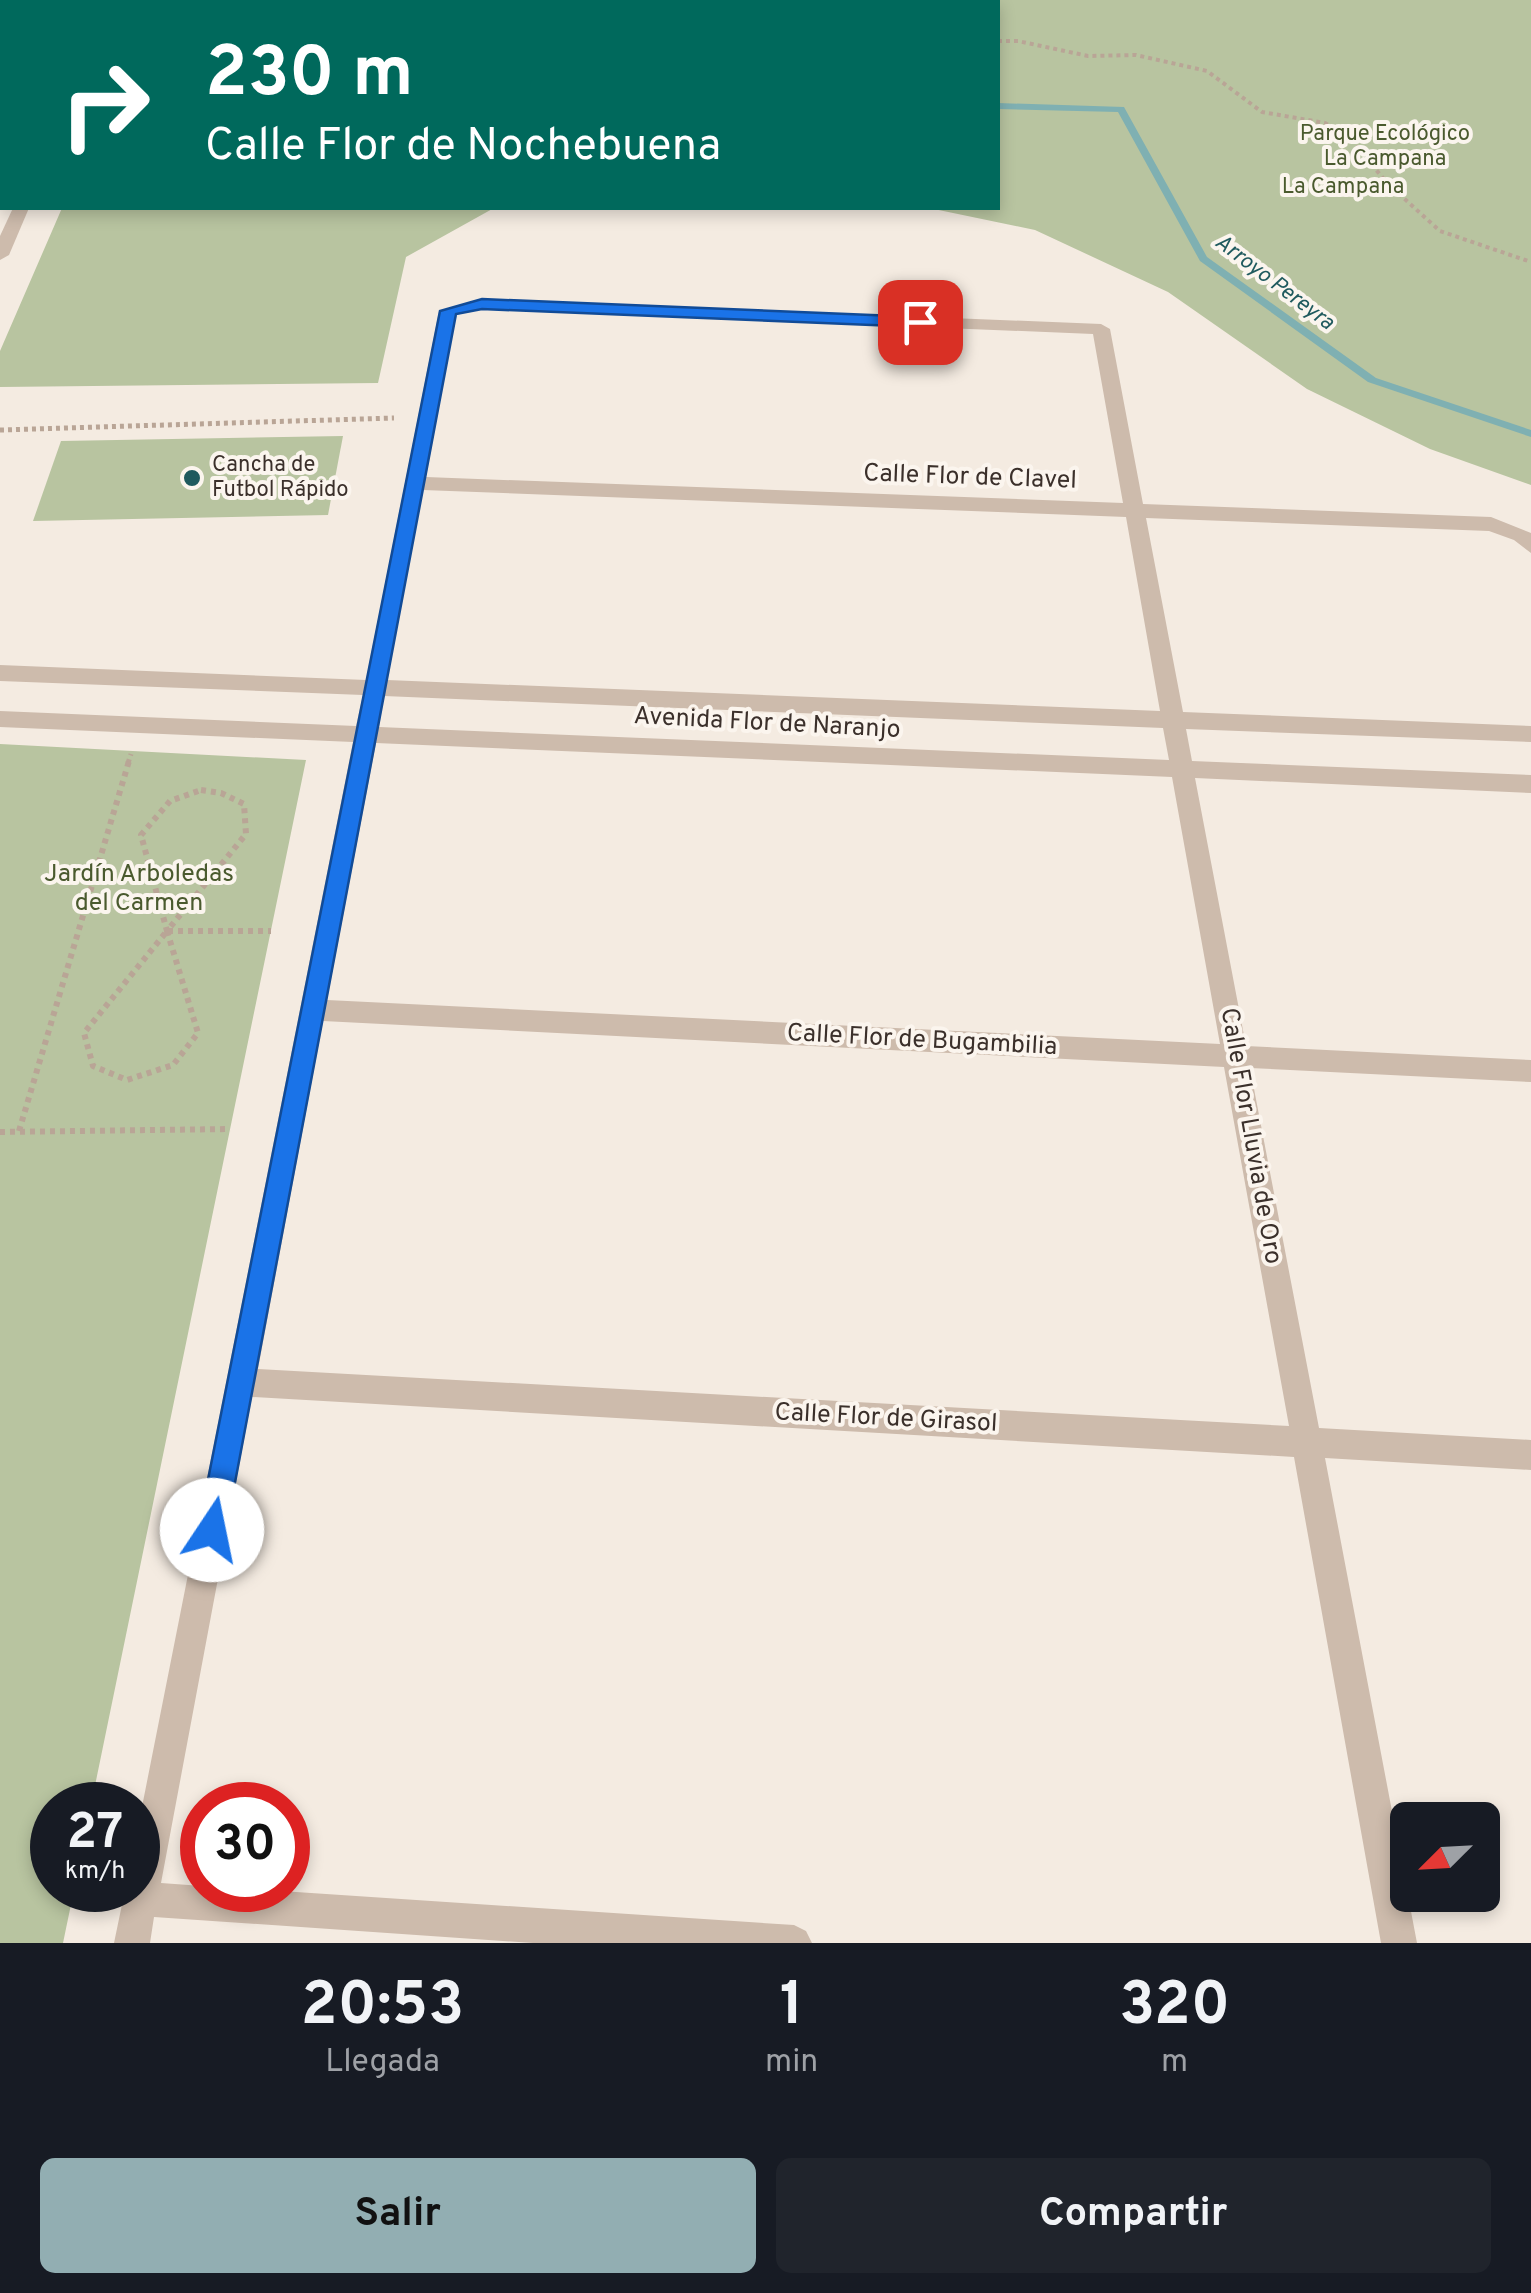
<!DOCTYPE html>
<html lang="es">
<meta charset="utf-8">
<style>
body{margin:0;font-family:Overpass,sans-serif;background:#20242c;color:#f1f3f6;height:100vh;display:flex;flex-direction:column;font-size:38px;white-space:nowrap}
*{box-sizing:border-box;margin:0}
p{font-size:32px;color:#9ea1a6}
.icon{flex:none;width:55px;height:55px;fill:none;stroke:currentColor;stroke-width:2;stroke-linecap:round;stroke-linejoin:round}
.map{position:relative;height:1943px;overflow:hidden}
.details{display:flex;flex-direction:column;background:#171b24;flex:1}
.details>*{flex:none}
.guide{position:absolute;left:0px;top:0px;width:1000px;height:210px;box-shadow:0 5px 15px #0003;background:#00695c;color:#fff;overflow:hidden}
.needle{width:65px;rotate:246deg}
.controls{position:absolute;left:1390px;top:1802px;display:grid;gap:20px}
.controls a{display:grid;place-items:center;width:110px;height:110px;border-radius:15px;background:#171b24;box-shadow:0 5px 15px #0003;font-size:50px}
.speed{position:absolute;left:30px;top:1782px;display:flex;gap:20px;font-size:50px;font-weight:700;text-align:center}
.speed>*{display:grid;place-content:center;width:130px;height:130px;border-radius:50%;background:#171b24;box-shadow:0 5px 15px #0003;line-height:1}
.speed small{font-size:25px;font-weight:400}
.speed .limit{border:15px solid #d22;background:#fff;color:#111}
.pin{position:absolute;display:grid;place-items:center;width:85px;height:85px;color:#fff;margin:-42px;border-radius:20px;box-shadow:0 5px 15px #0006}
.me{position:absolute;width:110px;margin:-55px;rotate:11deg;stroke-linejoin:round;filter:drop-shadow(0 0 8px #0008)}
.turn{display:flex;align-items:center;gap:35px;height:210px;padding:0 40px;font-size:45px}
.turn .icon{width:130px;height:130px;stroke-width:2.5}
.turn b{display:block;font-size:70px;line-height:85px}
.eta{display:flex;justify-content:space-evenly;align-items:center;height:170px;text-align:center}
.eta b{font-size:60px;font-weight:700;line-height:70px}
.cta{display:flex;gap:20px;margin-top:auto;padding:20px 40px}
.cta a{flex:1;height:115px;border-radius:15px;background:#92aeb2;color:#111;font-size:40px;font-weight:700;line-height:115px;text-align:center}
.cta a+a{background:#20242c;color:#f1f3f6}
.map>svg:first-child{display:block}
.green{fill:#b8c4a0}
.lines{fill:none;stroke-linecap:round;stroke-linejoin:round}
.stream{fill:#7fb0b2;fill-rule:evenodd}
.path-far2{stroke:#b9a596;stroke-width:4;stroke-dasharray:4 4;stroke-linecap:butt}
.path-far1{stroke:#b9a596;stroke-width:5;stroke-dasharray:4 4;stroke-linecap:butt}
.path{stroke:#b9a596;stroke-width:6;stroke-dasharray:5 5;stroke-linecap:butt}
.minor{fill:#cdbbac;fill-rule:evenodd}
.route{fill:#1a73e8;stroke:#114b97;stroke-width:2.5}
.poi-dot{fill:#1f5a5e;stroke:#fbf5ee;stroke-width:4}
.labels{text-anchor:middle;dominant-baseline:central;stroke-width:8;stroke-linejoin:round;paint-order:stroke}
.far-park-label{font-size:22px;fill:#4a5a2e;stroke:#fbf5ee}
.far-water-label{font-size:22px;font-style:italic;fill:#1f5a5e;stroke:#fbf5ee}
.far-poi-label{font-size:22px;fill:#3b302b;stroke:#fbf5ee;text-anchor:start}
.street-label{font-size:25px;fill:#3b302b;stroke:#fbf5ee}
.park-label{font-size:25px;fill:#4a5a2e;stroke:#fbf5ee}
</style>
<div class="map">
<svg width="1531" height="1943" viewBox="0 0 1531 1943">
<rect width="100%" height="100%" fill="#f4ebe1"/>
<g class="green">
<path d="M52,0H1531V485L1430,449L1307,389L1168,292L1035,230L929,208H998V2Z"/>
<path d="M62,208H494L406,257L378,383L0,387V351Z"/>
<path d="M343,436L328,515L33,521L61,441Z"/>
<path d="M0,744L306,760L91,1805H52V1890H74L63,1943H0Z"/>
</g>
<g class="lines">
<g class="stream">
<rect x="140" y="0" width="8" height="2"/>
<path d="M998,103L1124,107L1207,257L1376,378L1531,430V437L1368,382L1200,261L1118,112L998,109Z"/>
</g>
<path class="path-far2" d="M998,41H1018L1088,56L1136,55L1207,71L1262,112L1325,123L1350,138L1387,183L1440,231L1531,262"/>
<g class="path-far1">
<path d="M0,430L394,418"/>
<path d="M128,763L131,754"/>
</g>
<g class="path">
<path d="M201,790L221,793L244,804L246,834L167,931L141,835L170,801Z"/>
<path d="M167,931L198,1033L173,1065L127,1080L93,1066L84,1033Z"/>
<path d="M168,931H271"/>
<path d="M19,1131L129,761"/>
<path d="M0,1132L230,1129"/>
</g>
<g class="minor">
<rect x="4" y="0" width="14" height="2"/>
<rect x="0" y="24" width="2" height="8"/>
<rect x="0" y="146" width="2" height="10"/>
<path d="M13,208H29L9,255L0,260V236Z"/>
<path d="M481,299L1101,324L1110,329L1143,504L1491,517L1531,533V553L1514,540L1489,531L1146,518L1183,712L1531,726V742L1186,729L1192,761L1531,775V793L1195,778L1246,1046L1531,1060V1082L1250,1068L1319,1428L1531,1440V1470L1325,1458L1417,1943H1381L1294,1457L252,1397L161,1883L202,1886V1890H266L794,1925L806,1931L812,1943H533L154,1917L150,1943H114L125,1890H138V1827L353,742L0,727V711L356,726L363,695L0,681V665L366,680L439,311ZM481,309L1093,334L1123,503L426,477L456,315ZM423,490L1126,517L1160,711L387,680ZM384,696L1163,728L1169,760L379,727ZM376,743L1172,777L1220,1044L327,1000ZM323,1021L1224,1067L1289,1426L258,1369Z"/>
</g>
</g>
<path class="route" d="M482,299L920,317L928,322L920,327L482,309L456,314L226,1530L222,1539L212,1544L202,1539L198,1530L440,311Z"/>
<circle class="poi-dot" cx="192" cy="478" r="10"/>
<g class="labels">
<g class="far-park-label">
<text x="1385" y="134">Parque Ecológico<tspan x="1385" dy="25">La Campana</tspan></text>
<text x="1343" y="187">La Campana</text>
</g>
<g class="far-water-label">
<text transform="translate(1274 283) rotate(37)">Arroyo Pereyra</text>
</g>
<g class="far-poi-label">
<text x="212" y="465">Cancha de<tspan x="212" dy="25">Futbol Rápido</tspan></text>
</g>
<g class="street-label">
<text transform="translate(970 478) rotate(2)">Calle Flor de Clavel</text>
<text transform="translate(767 724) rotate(3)">Avenida Flor de Naranjo</text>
<text transform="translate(922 1041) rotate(3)">Calle Flor de Bugambilia</text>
<text transform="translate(1250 1136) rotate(80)">Calle Flor Lluvia de Oro</text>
<text transform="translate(886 1419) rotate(3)">Calle Flor de Girasol</text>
</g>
<g class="park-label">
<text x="139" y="875">Jardín Arboledas<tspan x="139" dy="29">del Carmen</tspan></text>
</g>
</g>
</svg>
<div class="controls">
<a><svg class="needle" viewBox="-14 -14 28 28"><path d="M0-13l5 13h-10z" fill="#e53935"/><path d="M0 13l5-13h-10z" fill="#9ea1a6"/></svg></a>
</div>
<div class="speed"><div>27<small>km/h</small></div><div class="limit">30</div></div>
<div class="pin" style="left:920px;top:322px;background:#d93025"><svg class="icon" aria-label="arrive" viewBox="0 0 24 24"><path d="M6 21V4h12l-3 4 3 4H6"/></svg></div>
<svg class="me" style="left:212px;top:1530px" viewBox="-20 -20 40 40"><circle r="19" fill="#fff"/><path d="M0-13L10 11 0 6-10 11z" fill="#1a73e8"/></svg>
<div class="guide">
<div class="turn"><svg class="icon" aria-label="right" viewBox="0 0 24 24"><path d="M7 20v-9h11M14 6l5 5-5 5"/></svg><div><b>230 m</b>Calle Flor de Nochebuena</div></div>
</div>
</div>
<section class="details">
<div class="eta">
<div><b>20:53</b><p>Llegada</p></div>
<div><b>1</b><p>min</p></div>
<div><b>320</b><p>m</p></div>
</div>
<div class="cta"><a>Salir</a><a>Compartir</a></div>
</section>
